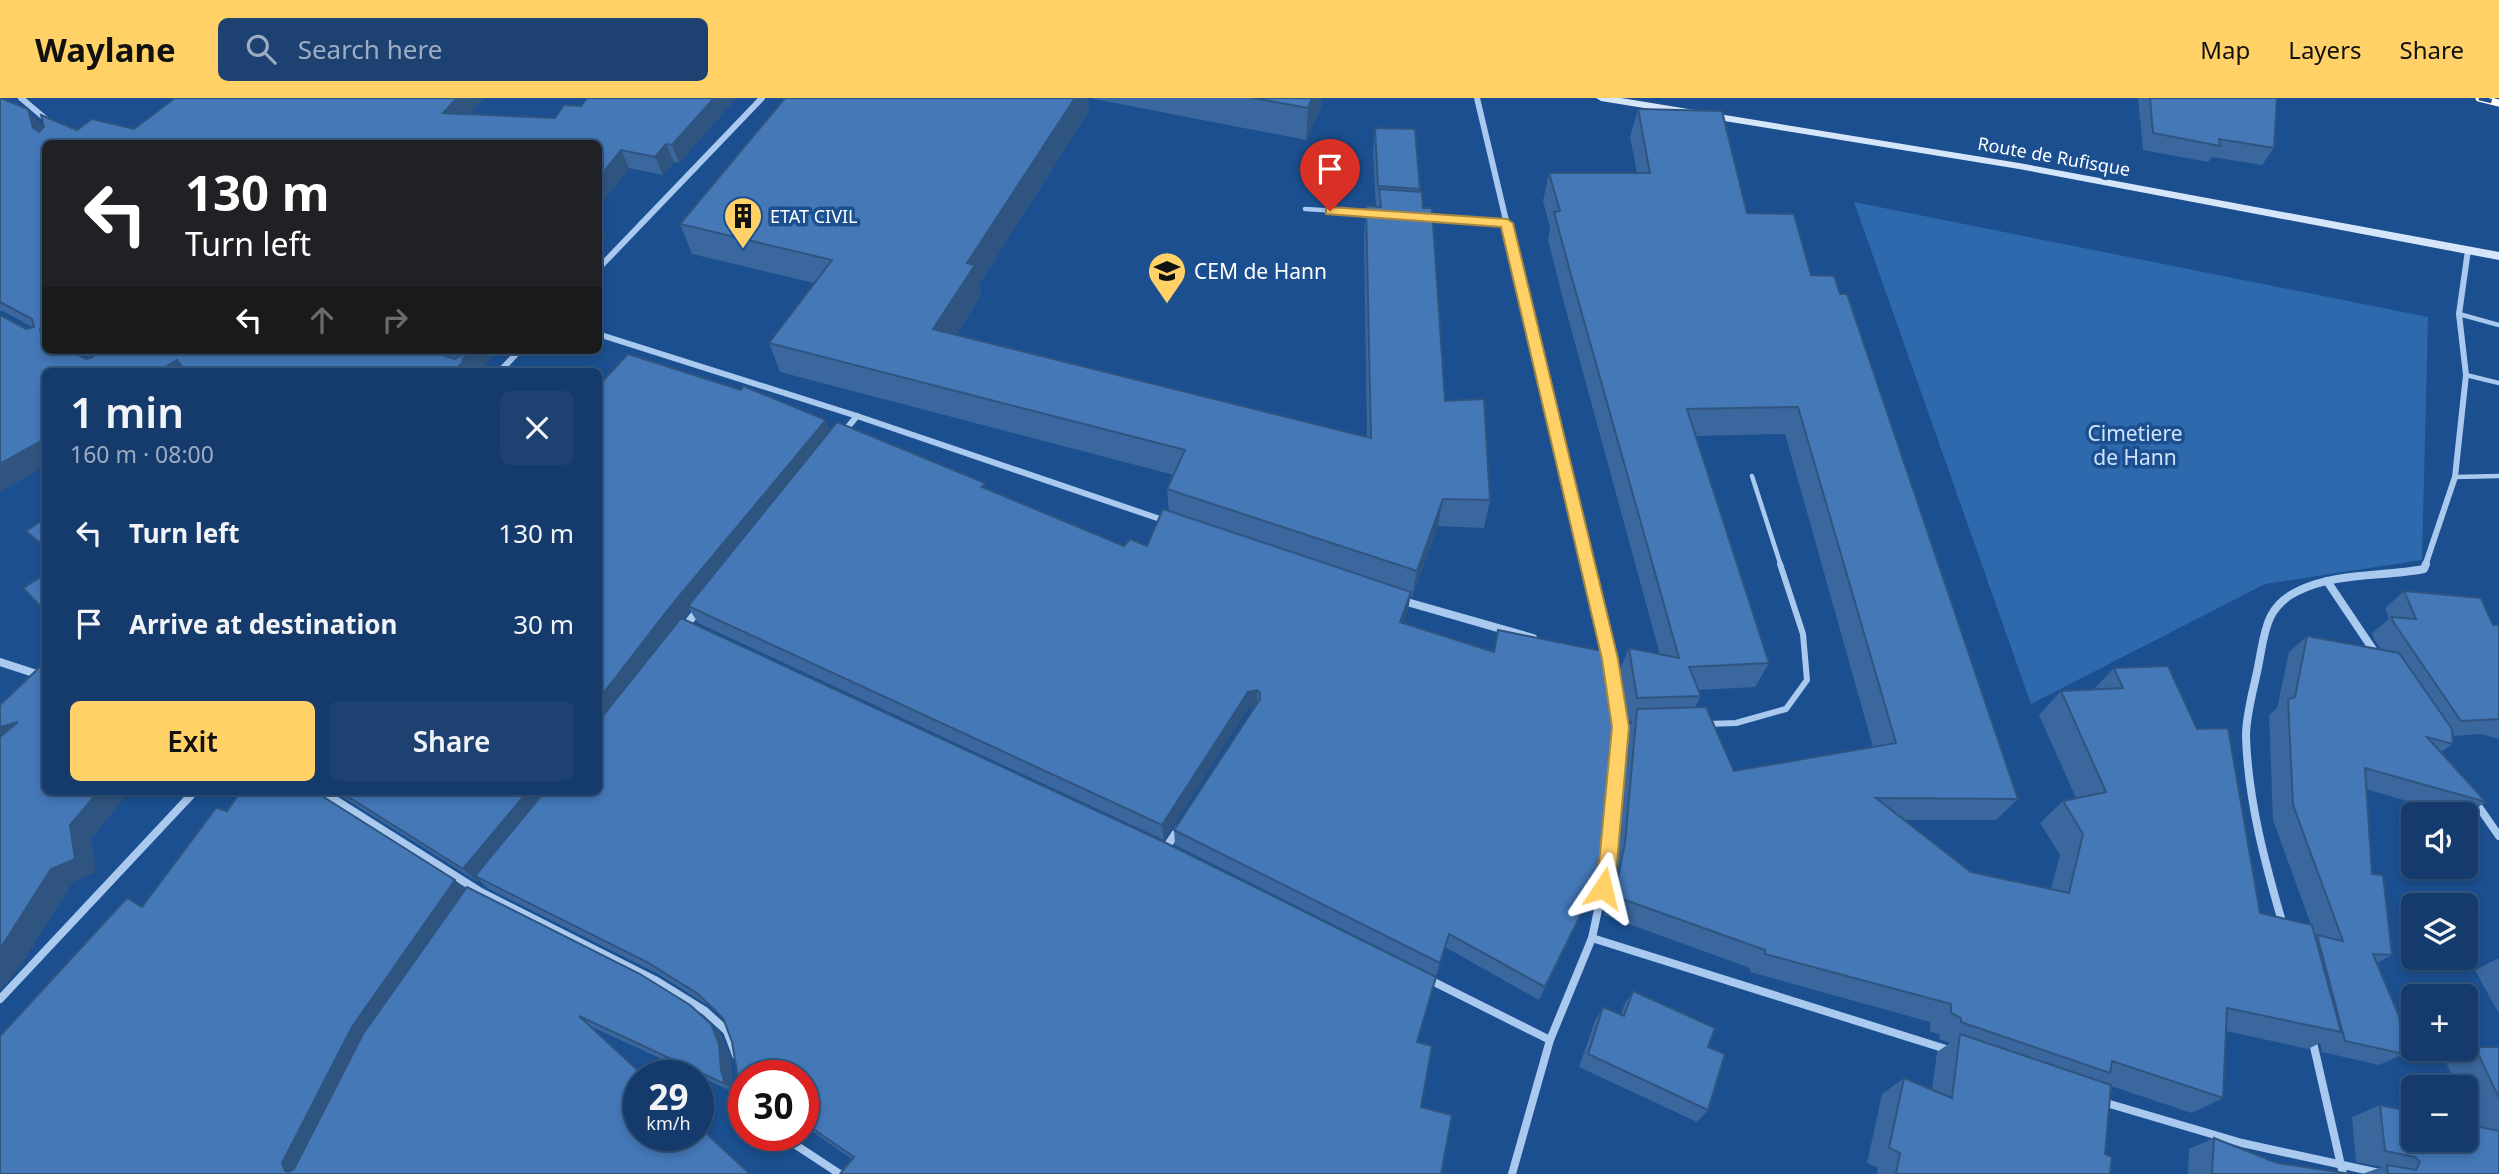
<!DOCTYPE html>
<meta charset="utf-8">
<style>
body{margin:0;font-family:"Noto Sans",sans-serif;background:#1d4271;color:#f1f3f6;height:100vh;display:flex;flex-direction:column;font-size:26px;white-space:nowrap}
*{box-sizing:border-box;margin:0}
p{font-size:23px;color:#9dadc1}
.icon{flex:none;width:38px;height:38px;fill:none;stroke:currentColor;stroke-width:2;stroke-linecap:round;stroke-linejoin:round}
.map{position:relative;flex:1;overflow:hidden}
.details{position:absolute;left:42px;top:270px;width:560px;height:427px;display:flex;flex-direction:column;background:#143b6b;border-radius:10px;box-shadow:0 4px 10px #0003,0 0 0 2px #33557e}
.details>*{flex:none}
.banner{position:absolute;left:42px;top:42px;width:560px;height:214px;border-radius:10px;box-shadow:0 4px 10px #0003,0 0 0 2px #33557e;background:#202124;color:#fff;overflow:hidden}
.fabs{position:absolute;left:2401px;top:704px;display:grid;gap:14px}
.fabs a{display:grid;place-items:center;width:77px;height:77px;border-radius:10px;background:#143b6b;box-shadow:0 4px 10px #0003,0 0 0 2px #33557e;font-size:35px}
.speed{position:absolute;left:623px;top:962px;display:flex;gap:14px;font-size:35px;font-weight:700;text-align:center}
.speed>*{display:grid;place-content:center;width:91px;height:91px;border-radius:50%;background:#143b6b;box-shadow:0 4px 10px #0003,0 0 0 2px #33557e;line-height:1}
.speed small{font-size:18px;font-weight:400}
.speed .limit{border:10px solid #d22;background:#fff;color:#111}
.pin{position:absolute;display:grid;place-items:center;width:60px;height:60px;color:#fff;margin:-72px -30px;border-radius:50% 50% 50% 0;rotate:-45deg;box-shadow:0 0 7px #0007}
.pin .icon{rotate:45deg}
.me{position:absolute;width:77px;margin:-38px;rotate:10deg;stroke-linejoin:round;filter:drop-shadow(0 0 5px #0008)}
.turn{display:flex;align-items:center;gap:24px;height:147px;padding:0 28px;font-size:32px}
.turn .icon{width:91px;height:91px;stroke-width:2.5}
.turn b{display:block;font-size:49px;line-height:60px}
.lanes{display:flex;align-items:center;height:66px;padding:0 28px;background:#0003;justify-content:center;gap:35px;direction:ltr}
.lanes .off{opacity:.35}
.round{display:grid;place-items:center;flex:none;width:74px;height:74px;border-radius:10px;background:#1d4271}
.summary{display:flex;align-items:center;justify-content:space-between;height:119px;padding:0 28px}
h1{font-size:42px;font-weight:600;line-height:52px}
.primary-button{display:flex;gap:14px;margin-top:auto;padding:14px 28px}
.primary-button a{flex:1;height:80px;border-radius:10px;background:#ffd166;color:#111;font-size:28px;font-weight:600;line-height:80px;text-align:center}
.primary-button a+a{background:#1d4271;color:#f1f3f6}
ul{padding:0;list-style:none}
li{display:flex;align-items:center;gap:21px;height:91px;padding:0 28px}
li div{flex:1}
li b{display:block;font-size:26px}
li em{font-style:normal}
header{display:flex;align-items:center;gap:42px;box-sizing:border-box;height:98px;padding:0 35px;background:#ffd166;color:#111}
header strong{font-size:33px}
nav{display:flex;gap:38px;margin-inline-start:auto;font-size:24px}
.search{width:490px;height:63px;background:#1d4271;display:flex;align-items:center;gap:18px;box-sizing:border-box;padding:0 24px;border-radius:10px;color:#9dadc1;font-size:26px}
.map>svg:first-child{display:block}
.green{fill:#2e69ad}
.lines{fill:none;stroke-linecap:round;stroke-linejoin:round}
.lane-far1{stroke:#a9c9ee;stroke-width:4.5}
.lane{stroke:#a9c9ee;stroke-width:6}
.street-far1{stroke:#a9c9ee;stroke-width:6}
.street{stroke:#a9c9ee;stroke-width:8}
.secondary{fill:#d6e6fa;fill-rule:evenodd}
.rail-casing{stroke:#fff;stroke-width:7}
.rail{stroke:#1b4f8f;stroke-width:4.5;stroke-dasharray:13;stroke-linecap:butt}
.wall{fill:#3a679d;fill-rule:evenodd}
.shaded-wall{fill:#305480}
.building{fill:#4478b7;stroke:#305480;stroke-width:2}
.route{fill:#ffd166;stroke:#a68842;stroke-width:2}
.labels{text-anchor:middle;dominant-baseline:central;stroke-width:7;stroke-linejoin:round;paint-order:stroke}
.far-street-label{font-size:18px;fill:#fff;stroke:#1b4f8f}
.far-poi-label{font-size:18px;fill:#fff;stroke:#1b4f8f;text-anchor:start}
.poi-label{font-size:21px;fill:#fff;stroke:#1b4f8f;text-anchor:start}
.park-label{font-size:21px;fill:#cfe3fa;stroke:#1b4f8f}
</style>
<header>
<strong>Waylane</strong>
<div class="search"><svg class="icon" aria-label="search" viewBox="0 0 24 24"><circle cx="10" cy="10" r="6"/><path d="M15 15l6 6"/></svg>Search here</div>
<nav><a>Map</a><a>Layers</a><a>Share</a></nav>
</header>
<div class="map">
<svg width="2499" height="1076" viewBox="0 0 2499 1076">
<rect width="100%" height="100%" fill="#1b4f8f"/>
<path class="green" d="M1854,104L2428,219L2422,462L2265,486L2031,606Z"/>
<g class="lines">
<g class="lane-far1">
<path d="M1305,111L1371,115"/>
<path d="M1426,119L1507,125"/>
<path d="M2459,216L2499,227"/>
<path d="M2466,277L2499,285"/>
<path d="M1752,378L1781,468"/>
<path d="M2455,379L2499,378"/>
</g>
<path class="lane" d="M1707,626L1736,625L1786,611L1807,582L1803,536L1780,466"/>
<g class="street-far1">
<path d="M21,0L47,22"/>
<path d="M1477,0L1588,468"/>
<path d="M598,171L762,0"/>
<path d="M598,236L857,318L1166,423"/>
<path d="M500,273L520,252"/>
<path d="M842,336L857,318"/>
<path d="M2425,468L2455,379L2466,277L2459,216L2468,152"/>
</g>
<g class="street">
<path d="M1588,466L1610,561"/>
<path d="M2327,483L2376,556"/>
<path d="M1400,502L1533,540"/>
<path d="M683,531L699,511"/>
<path d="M0,564L46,579"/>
<path d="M321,693L479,793L655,882L705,913L727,933L736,957"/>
<path d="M2474,702L2499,738"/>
<path d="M1166,750L1179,730"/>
<path d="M2283,827C2265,765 2248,703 2246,638C2246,614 2255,587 2259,564C2265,533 2266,508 2298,493C2336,474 2383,479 2424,471L2426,466"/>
<path d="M1592,840L1949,952"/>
<path d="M1428,881L1550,942"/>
<path d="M0,901L195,693"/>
<path d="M2312,940L2343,1076"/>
<path d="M2103,1004L2242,1045L2384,1076"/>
<path d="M782,1038L840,1076"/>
<path d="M1512,1076L1550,942L1592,840L1608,765L1621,629L1619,618"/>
</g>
<path class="secondary" d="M1596,0H1621L2019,65L2499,154V162L2019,71L1601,3Z"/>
<defs>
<path id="rail" d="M2479,0L2499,5"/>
</defs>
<use href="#rail" class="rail-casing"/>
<use href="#rail" class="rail"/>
</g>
<g class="wall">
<path d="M0,0L43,29L77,32L134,31L175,0H484L469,16L555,20L581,8L595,1L736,0L679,65L674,64L663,77L629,70L46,46V252L86,261L90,259L75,252H499L479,273H46V367L0,394V217L26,231L32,229L3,213H0Z"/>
<path d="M1094,0H1322V8L1306,42L1094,1Z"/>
<path d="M2138,0H2277L2274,50L2262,67L2212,59L2208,64L2143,52Z"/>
<path d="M1638,11L1747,115L1811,177L1840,196L2018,701L1996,722H1904L1971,774L2051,791L2060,757L2040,725L2063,703L2076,700L2039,617L2061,593L2094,591L2114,570L2260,815L2311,827L2273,722L2269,617L2277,610L2289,554L2307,538L2381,551L2374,541L2372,535L2389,521L2385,510L2404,493L2493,527H2499V641L2481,636L2453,638V646L2441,654L2486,704L2466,717L2451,716L2366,691L2372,776L2392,857L2377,865L2404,956L2379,967L2322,954L2320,945L2308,951L2226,933L2223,1000L2192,1015L2111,988L2105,1056L2110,1076H1877L1878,1070L1867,1065L1882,996L1904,980L1932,991L1937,954L1950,945L1939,941L1940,937L1930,933V924L1750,874V870L1604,817L1615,766L1627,634L1632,623H1627L1619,574L1629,550L1660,557L1564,205L1548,142L1550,130L1543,103L1549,75H1637L1630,39ZM1785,336L1873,649L1734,673L1695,609L1701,598L1699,592L1755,589L1769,565L1696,338Z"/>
<path d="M1089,13L979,186L981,197L956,237L1367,339L1364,138L1366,108L1376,109L1373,53L1375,30L1420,91L1445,303L1490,402L1484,430L1438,428L1412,499H1410L1408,512L1403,525L1493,554L1498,532L1598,799L1591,813L1584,810L1539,902L1445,849L1436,878L1175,747L1174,732L1255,609L1248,610L1164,742L698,525L690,512L682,521L1417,944L1421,1009L852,1061L803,1027V978H744V996L740,992L732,944L724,922L709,908L658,876L489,791L479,782L478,784L333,693H598V288L826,322L830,333L986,391L1124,448H1147L1169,413L1167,391L1174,377L780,274L769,245L814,185L692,156L680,126Z"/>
<path d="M317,695L455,782L465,791L711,926L721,937L730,957L732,982L736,995L592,929L143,809L227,713Z"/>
<path d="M2499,860V916L2475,872Z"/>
<path d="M1633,893L1708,949V1012L1697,1024L1579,969L1595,923L1603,909L1621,916L1624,907Z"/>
<path d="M2475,949H2499V1076H2362L2382,1069L2356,1064L2352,1019L2380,1007L2475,1027L2466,1008V989H2457L2445,962Z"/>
<path d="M2214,1040L2277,1065L2351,1076H2188L2189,1051Z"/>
</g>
<g class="shaded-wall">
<path d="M457,0H484L453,33L443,15Z"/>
<path d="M714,0H736L679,65L672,47Z"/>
<path d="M1075,0H1088L1089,13L979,186L981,197L941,261L933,231L967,165Z"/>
<path d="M1312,0H1322V8L1306,42L1308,10Z"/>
<path d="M28,11L43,29L47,46L33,30Z"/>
<path d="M666,46L674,64L663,77L655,59Z"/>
<path d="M621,52L629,70L598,110V81Z"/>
<path d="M598,124L606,140L598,150Z"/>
<path d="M46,230V243L42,240L40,231Z"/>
<path d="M471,252H499L479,273H454L462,262Z"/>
<path d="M177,262L187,273H158Z"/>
<path d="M826,322L832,339L688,508L690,512L598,631V602L671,508Z"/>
<path d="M46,340V367L0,394V366Z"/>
<path d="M1443,401L1438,428L1412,499L1417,473Z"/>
<path d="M1411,494L1408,512L1397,541L1400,524Z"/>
<path d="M1257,592V608L1248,610L1164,742L1162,727L1248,594Z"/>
<path d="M18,624L0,650V629Z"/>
<path d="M99,693H119L126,698L91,741L96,774L73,784L17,873L0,892V851L70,727Z"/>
<path d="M528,693H552L475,778L479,782L478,784L463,771Z"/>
<path d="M455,782L470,795L303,1076L285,1073L282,1065L352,929Z"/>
<path d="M579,918L592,929L645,978H644Z"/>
<path d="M711,926L721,937L730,957L732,982L736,995L725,986L721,972Z"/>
</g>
<g class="building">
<path d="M0,0L28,11L33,30L39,34L44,29L41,17L77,32L92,21L134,31L175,0H457L443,15L555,20L564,7L581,8L587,0H714L672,47L666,46L655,59L621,52L598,81V46H46V230L40,231L42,240L46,241V252H68L86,261L93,259L92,252H426L455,261L462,257L460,252H471L462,262L464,263L454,273H185L177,262L158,273H46V340L0,366V217L26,231L34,229L32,221L0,204Z"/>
<path d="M785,0H1075L967,165L975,167L933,231L1371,340L1366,108L1381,109L1379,91L1422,94L1423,110H1432L1445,303L1484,301L1490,402L1443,401L1417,473L1167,391L1185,352L769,245L832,162L680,126Z"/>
<path d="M1254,0H1312L1308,10Z"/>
<path d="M2150,0H2277L2274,50L2219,41L2220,48L2153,35Z"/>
<path d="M1638,11L1722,13L1747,115L1794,116L1811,177L1834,178L1840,196H1847L2018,701L1876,700L1971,774L2069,795L2083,736L2063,703L2106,694L2061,593L2123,590L2114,570L2168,568L2197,631L2228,630L2260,815L2312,827L2341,934L2227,910L2223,1000L2112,963L2110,975L1961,924V920L1951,915V906L1765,856V852L1614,798L1625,745L1637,611L1706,609L1734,673L1896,645L1798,309L1687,311L1769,565L1689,569L1701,598L1637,600L1629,550L1679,560L1571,177L1554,114L1560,113L1549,75H1650Z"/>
<path d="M1375,30L1415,31L1420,91L1378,88Z"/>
<path d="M628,256L741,292L743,288L826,322L671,508L598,602V288Z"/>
<path d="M837,324L985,385L982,389L1124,448L1130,441L1147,448L1163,411L1411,494L1400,524L1494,554L1498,532L1612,555L1621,613L1609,749L1598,799L1591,796L1545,889L1449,836L1440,865L1174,732L1260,601V595L1257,592L1248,594L1162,727L688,508Z"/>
<path d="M46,420V450L26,433Z"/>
<path d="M46,476V514L23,490Z"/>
<path d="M2404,493L2481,500L2493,527H2499V621L2461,623L2394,525L2391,519L2416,521Z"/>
<path d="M681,520L1162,743L1436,879L1417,944L1432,948L1421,1009L1452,1017L1441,1076H840L854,1059L803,1024V978H744V994L740,992L732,944L723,920L698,896L647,864L475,778L545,693H598V624Z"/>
<path d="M2307,538L2399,555L2452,631L2453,646L2427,639L2486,704L2365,670L2372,776L2383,777L2392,857L2373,856L2399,918L2404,956L2345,943L2317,837L2343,843L2293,707L2288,601L2295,599Z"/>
<path d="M46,563V693H99L70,727L75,761L51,771L0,851V639L18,624L0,629V607Z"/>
<path d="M241,693H314L455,782L352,929L282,1065L285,1073L289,1074L294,1071L363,936L467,789L640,876L690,907L711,926L719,946L721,972L725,986L579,918L644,978H639V1038H698V1028L750,1076H0V938L127,800L142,809L216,710L227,713Z"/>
<path d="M339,693H528L463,771Z"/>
<path d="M1633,893L1715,930L1708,949L1725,956L1708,1012L1588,956L1603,909L1624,918Z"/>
<path d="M1960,936L2111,987L2105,1056L2112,1059L2110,1076H1896L1900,1055L1889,1050L1904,980L1952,1000Z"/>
<path d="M2475,949H2499V1000Z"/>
<path d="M2380,1007L2413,1014V1041H2466V1026L2499,1033V1076H2388L2387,1067L2416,1072L2420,1064L2415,1059L2385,1053Z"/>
<path d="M2214,1040L2277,1065L2351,1076H2212Z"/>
</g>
<path class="route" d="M1330,109L1507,121L1513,125L1618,561L1629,629L1617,765L1609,796L1603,798L1597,796L1594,790L1599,765L1612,629L1602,561L1501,129L1326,116V110Z"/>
<defs>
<symbol id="building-pin" viewBox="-11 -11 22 30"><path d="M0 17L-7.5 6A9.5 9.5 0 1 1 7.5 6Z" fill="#ffd166" stroke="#1b4f8f"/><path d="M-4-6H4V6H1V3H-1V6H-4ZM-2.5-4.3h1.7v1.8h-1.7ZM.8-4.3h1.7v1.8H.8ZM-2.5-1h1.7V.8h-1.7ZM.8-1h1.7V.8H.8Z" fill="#111"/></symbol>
<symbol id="school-pin" viewBox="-11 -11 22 30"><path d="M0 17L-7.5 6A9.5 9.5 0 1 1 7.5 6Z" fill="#ffd166" stroke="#1b4f8f"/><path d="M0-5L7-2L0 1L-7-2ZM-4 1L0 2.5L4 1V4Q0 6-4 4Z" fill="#111"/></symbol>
</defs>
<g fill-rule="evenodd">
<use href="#building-pin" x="721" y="96" width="44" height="60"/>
<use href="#school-pin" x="1145" y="151" width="44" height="60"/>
</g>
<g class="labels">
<g class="far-street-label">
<text transform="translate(2054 58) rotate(10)">Route de Rufisque</text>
</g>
<g class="far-poi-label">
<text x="770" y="118">ETAT CIVIL</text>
</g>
<g class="poi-label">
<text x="1194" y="173">CEM de Hann</text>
</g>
<g class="park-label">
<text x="2135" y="335">Cimetiere<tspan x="2135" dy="24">de Hann</tspan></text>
</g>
</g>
</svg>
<div class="fabs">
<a><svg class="icon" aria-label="sound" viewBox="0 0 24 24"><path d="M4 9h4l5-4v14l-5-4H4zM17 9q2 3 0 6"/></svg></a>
<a><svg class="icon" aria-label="layers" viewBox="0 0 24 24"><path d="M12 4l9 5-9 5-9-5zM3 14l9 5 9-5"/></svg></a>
<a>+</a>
<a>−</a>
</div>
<div class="speed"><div>29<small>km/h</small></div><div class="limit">30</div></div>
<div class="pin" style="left:1330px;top:113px;background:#d93025"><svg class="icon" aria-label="arrive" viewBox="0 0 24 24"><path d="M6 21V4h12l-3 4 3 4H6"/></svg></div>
<svg class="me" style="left:1603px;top:790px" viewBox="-20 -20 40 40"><path d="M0-17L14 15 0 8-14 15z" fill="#ffd166" stroke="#fff" stroke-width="4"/></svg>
<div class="banner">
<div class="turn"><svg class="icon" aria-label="left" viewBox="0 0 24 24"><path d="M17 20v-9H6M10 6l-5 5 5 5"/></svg><div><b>130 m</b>Turn left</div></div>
<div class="lanes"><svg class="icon" aria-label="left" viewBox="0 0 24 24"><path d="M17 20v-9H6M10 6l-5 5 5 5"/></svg><svg class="icon off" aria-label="ahead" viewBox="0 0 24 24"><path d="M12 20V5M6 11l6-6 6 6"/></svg><svg class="icon off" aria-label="right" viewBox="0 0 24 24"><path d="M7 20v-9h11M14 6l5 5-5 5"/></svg></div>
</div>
<section class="details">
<div class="summary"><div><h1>1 min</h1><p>160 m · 08:00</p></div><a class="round"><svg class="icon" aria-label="close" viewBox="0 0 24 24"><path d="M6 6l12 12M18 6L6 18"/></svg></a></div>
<ul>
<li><svg class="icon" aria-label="left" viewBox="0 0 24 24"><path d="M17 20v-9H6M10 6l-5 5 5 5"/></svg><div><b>Turn left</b></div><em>130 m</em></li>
<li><svg class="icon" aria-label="arrive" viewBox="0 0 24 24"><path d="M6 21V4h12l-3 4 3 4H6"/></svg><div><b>Arrive at destination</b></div><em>30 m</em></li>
</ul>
<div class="primary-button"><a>Exit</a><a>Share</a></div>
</section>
</div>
